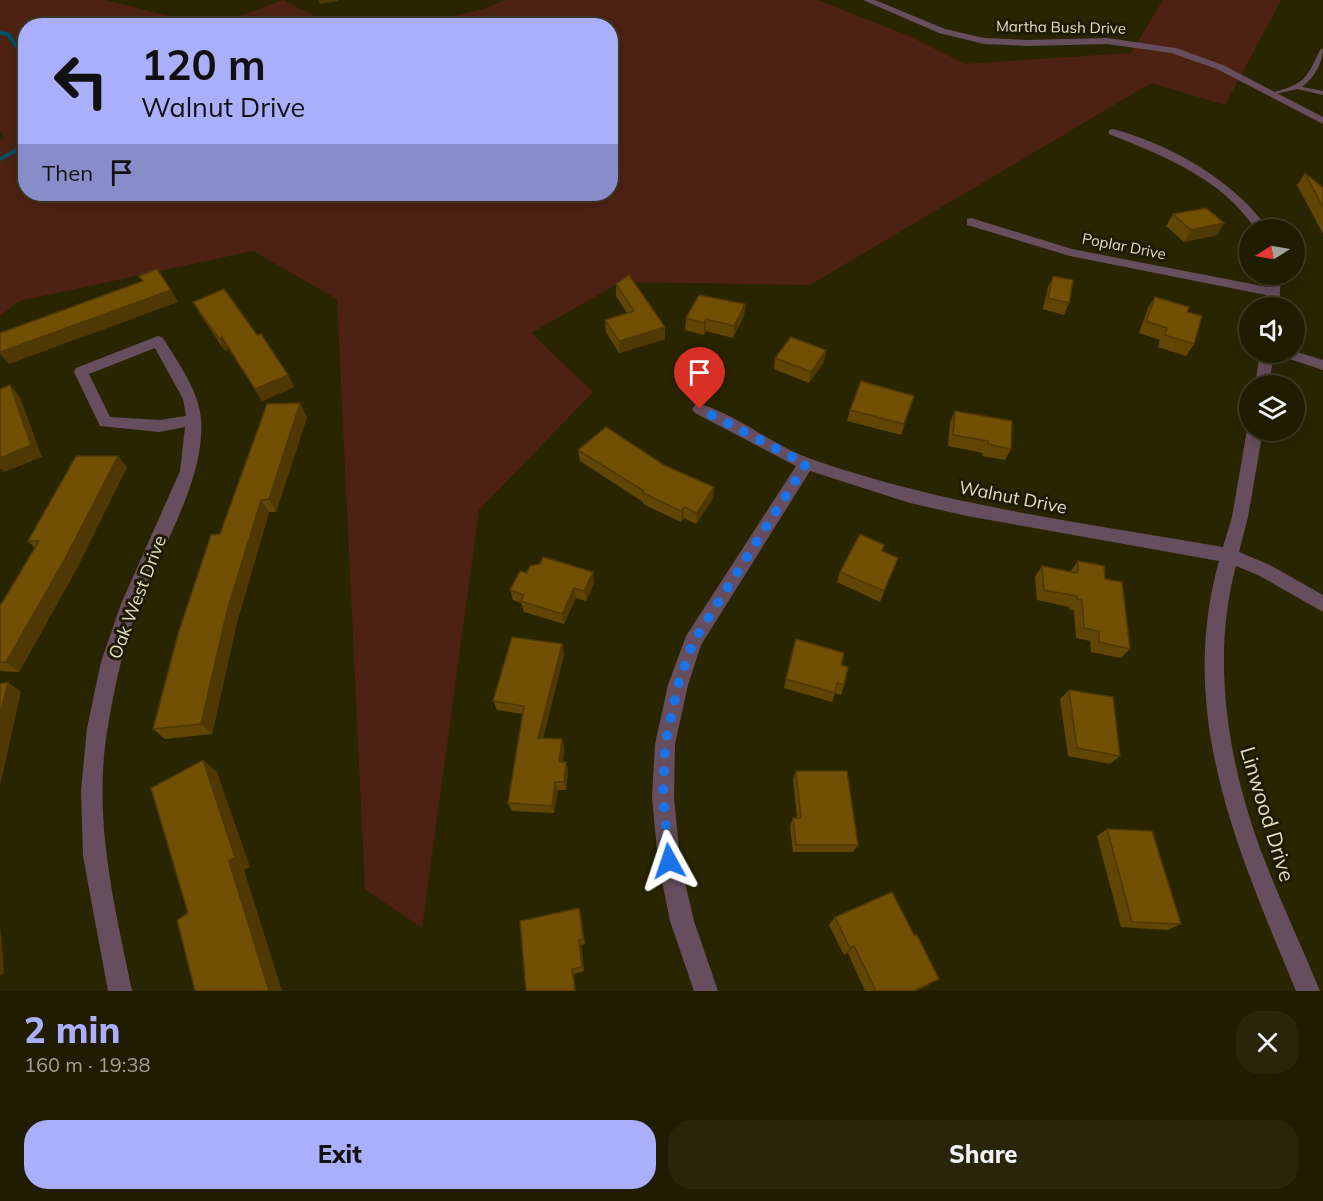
<!DOCTYPE html>
<meta charset="utf-8">
<style>
body{margin:0;font-family:Mulish,sans-serif;background:#28250b;color:#f1f3f6;height:100vh;display:flex;flex-direction:column;font-size:22px;white-space:nowrap}
*{box-sizing:border-box;margin:0}
p{font-size:20px;color:#a2a199}
.icon{flex:none;width:33px;height:33px;fill:none;stroke:currentColor;stroke-width:2;stroke-linecap:round;stroke-linejoin:round}
.map{position:relative;height:991px;overflow:hidden}
.side{display:flex;flex-direction:column;background:#201c01;flex:1}
.side>*{flex:none}
.top-card{position:absolute;left:18px;top:18px;width:600px;height:183px;border-radius:24px;box-shadow:0 3px 15px #0003,0 0 0 2px #3d3a23;background:#abaffb;color:#111;overflow:hidden}
.needle{width:39px;rotate:259deg}
.buttons{position:absolute;left:1239px;top:219px;display:grid;gap:12px}
.buttons a{display:grid;place-items:center;width:66px;height:66px;border-radius:50%;background:#201c01;box-shadow:0 3px 15px #0003,0 0 0 2px #3d3a23;font-size:30px}
.pin{position:absolute;display:grid;place-items:center;width:51px;height:51px;color:#fff;margin:-62px -26px;border-radius:50% 50% 50% 0;rotate:-45deg;box-shadow:0 0 6px #0007}
.pin .icon{rotate:45deg}
.me{position:absolute;width:66px;margin:-33px;rotate:355deg;stroke-linejoin:round;filter:drop-shadow(0 0 4px #0008)}
.turn{display:flex;align-items:center;gap:21px;height:126px;padding:0 24px;font-size:27px}
.turn .icon{width:78px;height:78px;stroke-width:2.5}
.turn b{display:block;font-size:42px;line-height:51px}
.then{display:flex;align-items:center;height:57px;padding:0 24px;background:#0003;gap:12px;font-size:22px}
.round{display:grid;place-items:center;flex:none;width:63px;height:63px;border-radius:24px;background:#28250b}
.summary{display:flex;align-items:center;justify-content:space-between;height:102px;padding:0 24px}
h1{font-size:36px;font-weight:800;line-height:45px;color:#abaffb}
.button{display:flex;gap:12px;margin-top:auto;padding:12px 24px}
.button a{flex:1;height:69px;border-radius:24px;background:#abaffb;color:#111;font-size:24px;font-weight:800;line-height:69px;text-align:center}
.button a+a{background:#28250b;color:#f1f3f6}
.map>svg:first-child{display:block}
.green{fill:#4d2212}
.lines{fill:none;stroke-linecap:round;stroke-linejoin:round}
.stream{stroke:#005164;stroke-width:4}
.service{fill:#674e5e;fill-rule:evenodd}
.minor{fill:#674e5e;fill-rule:evenodd}
.wall{fill:#614504}
.shaded-wall{fill:#4f3804}
.building{fill:#715005;stroke:#4f3804;stroke-width:1.5}
.route{stroke:#1a73e8;stroke-width:10;stroke-dasharray:0 18}
.labels{text-anchor:middle;dominant-baseline:central;stroke-width:6;stroke-linejoin:round;paint-order:stroke}
.far-street-label{font-size:15px;fill:#e1ddc4;stroke:#1f1b03}
.street-label{font-size:18px;fill:#e1ddc4;stroke:#1f1b03}
.near-street-label{font-size:21px;fill:#e1ddc4;stroke:#1f1b03}
</style>
<div class="map">
<svg width="1323" height="991" viewBox="0 0 1323 991">
<rect width="100%" height="100%" fill="#2a2501"/>
<path class="green" d="M0,0H105L173,17L232,19L283,0L333,25L26,26V194H610V26L420,25L486,8L505,0H817L907,35L965,64L1131,53L1163,0H1281L1225,105L1151,83L810,285L621,282L531,333L593,392L479,510L422,928L365,889L337,299L253,251L19,301L0,316V140L4,138L0,131Z"/>
<g class="lines">
<g class="stream">
<path d="M0,33L8,34L19,50L26,53"/>
<path d="M0,159L26,145"/>
</g>
<path class="service" d="M1323,48C1323,63 1314,78 1302,87L1323,91V95L1297,89L1271,95V93C1304,84 1306,80 1320,50Z"/>
<g class="minor">
<path d="M863,0H875L945,29L984,38L1026,40L1107,38L1176,48L1223,65L1323,117V124L1217,69L1171,53L1107,44L1026,46L984,44L939,33Z"/>
<path d="M1113,129C1170,144 1235,181 1269,230H1256C1223,179 1164,156 1109,134V130Z"/>
<path d="M971,218L1072,249L1267,287L1268,274H1281L1279,308H1265L1266,295L1070,256L967,225V219Z"/>
<path d="M158,336L163,338C177,361 199,391 201,419C206,477 161,549 140,603C124,642 115,684 108,726C92,816 114,903 132,991H108L83,856L81,791L87,728L101,662L121,604L180,471L185,427L159,432L100,426L74,372L76,368ZM155,348L183,399L186,416L159,420L110,417L89,374Z"/>
<path d="M1294,351L1323,360V370L1277,355L1275,352Z"/>
<path d="M1260,352H1274L1269,386H1255Z"/>
<path d="M700,404C740,416 774,447 814,460C946,506 1086,523 1223,547L1232,517L1247,430L1250,426V430H1263L1248,517L1239,552L1270,565L1323,595V612L1258,575L1236,566C1210,661 1229,770 1265,861C1282,905 1302,947 1320,991H1296C1238,851 1176,715 1219,561L967,516L910,503L810,471L701,645L688,685L675,744L674,797L680,861L694,921L718,991H694L670,921L658,861L652,797L655,744L668,685L686,636L796,466L695,413L692,409L695,405Z"/>
</g>
</g>
<g class="wall">
<path d="M1305,173L1323,188V234L1297,185Z"/>
<path d="M1173,214L1224,223L1217,235L1184,242L1166,226Z"/>
<path d="M1053,276L1069,303L1064,315L1043,309L1048,287Z"/>
<path d="M616,284L665,327V339L619,353L606,332L605,320L627,313L616,296Z"/>
<path d="M1155,297L1187,312L1194,344L1186,356L1158,347L1160,340L1139,333L1148,308Z"/>
<path d="M193,302L257,335L288,375L294,387L262,401L229,349L225,351L200,314Z"/>
<path d="M745,304L744,316L733,338L706,331L704,335L685,330L686,318Z"/>
<path d="M826,350L824,362L809,383L774,369L775,358Z"/>
<path d="M914,396L901,435L847,421L850,410Z"/>
<path d="M955,411L1011,449L1005,460L982,456L983,453L948,446L950,422Z"/>
<path d="M307,417L276,512H269L237,622L212,734L165,739L153,729L220,534Z"/>
<path d="M578,450L664,465L714,487L713,498L696,524L684,518L681,522L643,504V502L580,461Z"/>
<path d="M127,467L77,568L19,672L0,671V606L35,548L28,541Z"/>
<path d="M882,551L898,558L880,602L837,582L840,572Z"/>
<path d="M1078,561L1105,579L1130,649L1121,658L1091,652L1090,641L1076,638L1074,610H1070L1069,607L1037,600L1035,577L1042,566L1070,572Z"/>
<path d="M527,573L594,583L586,601L576,598L564,624L524,612L521,603L513,600L510,590Z"/>
<path d="M796,639L841,665L844,685L841,695L835,693L832,702L784,688Z"/>
<path d="M562,644L564,654L543,738L562,739L564,748L563,762H566L568,770L566,790H558L554,813L512,811L508,803L523,714L497,710L493,701Z"/>
<path d="M1069,690L1120,756L1110,764L1068,756L1060,699Z"/>
<path d="M796,771L858,845L853,852H793L790,826L793,818H797L793,779Z"/>
<path d="M1107,829L1181,924L1168,930L1121,927L1097,836Z"/>
<path d="M579,908L581,914L585,944L581,945L584,971L574,974L526,991Z"/>
<path d="M835,917L914,935L929,985L916,991H865L848,953L844,955L829,925Z"/>
</g>
<g class="shaded-wall">
<path d="M318,0H338L339,1L320,4Z"/>
<path d="M1224,223L1217,235L1184,242L1191,230Z"/>
<path d="M171,290L178,302L9,364L0,354V352Z"/>
<path d="M745,304L744,316L733,338L734,326Z"/>
<path d="M706,319V331L704,335V323Z"/>
<path d="M665,327V339L619,353V341Z"/>
<path d="M222,337L229,349L225,351L219,339Z"/>
<path d="M826,350L824,362L809,383L811,372Z"/>
<path d="M288,375L294,387L262,401L255,389Z"/>
<path d="M10,385L20,397L42,457L4,472L0,468V458Z"/>
<path d="M300,403L307,417L276,512L269,499Z"/>
<path d="M118,456L127,467L77,568L19,672L6,662Z"/>
<path d="M714,487L713,498L696,524L697,513Z"/>
<path d="M261,500L269,512L237,622L212,734L201,724L227,611Z"/>
<path d="M684,507V518L681,522V511Z"/>
<path d="M593,572L594,583L586,601L584,591Z"/>
<path d="M574,588L576,598L564,624L562,614Z"/>
<path d="M562,644L564,654L541,746L538,738Z"/>
<path d="M8,682L21,692L0,786V716Z"/>
<path d="M562,739L564,748L562,770L559,762Z"/>
<path d="M203,760L217,772L250,867L244,870L282,991H269L229,861Z"/>
<path d="M566,762L568,770L566,790L564,782Z"/>
<path d="M555,782L558,790L554,813L552,806Z"/>
<path d="M579,908L581,914L585,944L583,939Z"/>
<path d="M0,923L4,973L0,975Z"/>
<path d="M579,940L581,945L584,971L582,967Z"/>
<path d="M854,946L848,953L844,955L850,948Z"/>
<path d="M572,969L574,974L576,991H575Z"/>
</g>
<g class="building">
<path d="M1305,173L1323,188V207Z"/>
<path d="M1206,208L1224,223L1191,230L1173,214Z"/>
<path d="M157,269L171,290L0,352V333L143,281L139,276Z"/>
<path d="M629,275L665,327L619,341L605,320L634,311L616,284Z"/>
<path d="M1053,276L1073,280L1069,303L1048,298Z"/>
<path d="M224,289L257,335L261,334L288,375L255,389L222,337L219,339L193,302Z"/>
<path d="M699,295L745,304L734,326L706,319L704,323L686,318Z"/>
<path d="M1155,297L1189,307L1187,312L1202,316L1194,344L1165,335L1167,328L1146,321Z"/>
<path d="M791,337L826,350L811,372L775,358Z"/>
<path d="M861,381L914,396L904,424L850,410Z"/>
<path d="M10,385L31,445L0,458V389Z"/>
<path d="M300,403L269,499L261,500L227,611L201,724L153,729L178,634L211,535L220,534L267,404Z"/>
<path d="M955,411L1012,421L1011,449L988,444V441L953,435Z"/>
<path d="M606,427L664,465L714,487L697,513L684,507L681,511L643,493L644,491L578,450Z"/>
<path d="M76,456H118L66,557L6,662H0V606L39,541H28Z"/>
<path d="M860,534L884,545L882,551L898,558L884,591L840,572Z"/>
<path d="M543,557L593,572L584,591L574,588L562,614L521,601L524,595L510,590L520,571L527,573L530,566L540,564Z"/>
<path d="M1078,561L1104,566L1105,579L1122,582L1130,649L1099,642V631L1084,628L1082,600L1077,599V596L1044,590L1042,566L1076,573L1078,572Z"/>
<path d="M512,637L562,644L538,738L562,739L559,762H566L564,782H555L552,806L508,803L524,706L493,701Z"/>
<path d="M796,639L844,653L841,665L848,667L844,685L837,683L835,693L786,679Z"/>
<path d="M8,682L0,716V684Z"/>
<path d="M1069,690L1113,697L1120,756L1077,748Z"/>
<path d="M203,760L235,857L229,861L269,991H195L177,920L188,913L151,788Z"/>
<path d="M796,771H847L858,845H796L793,818H801Z"/>
<path d="M1107,829L1152,831L1181,924L1132,922Z"/>
<path d="M892,892L914,935H917L939,979L913,991H876L854,946L850,948L835,917Z"/>
<path d="M579,908L583,939L579,940L582,967L572,969L575,991H526L520,921Z"/>
</g>
<g class="lines">
<path class="route" d="M669,861L663,797L665,744L678,685L693,642L806,464L700,409"/>
</g>
<g class="labels">
<g class="far-street-label">
<text transform="translate(1061 27) rotate(1)">Martha Bush Drive</text>
<text transform="translate(1124 246) rotate(11)">Poplar Drive</text>
</g>
<g class="street-label">
<text transform="translate(1013 497) rotate(11)">Walnut Drive</text>
<text transform="translate(137 597) rotate(-69)">Oak West Drive</text>
</g>
<g class="near-street-label">
<text transform="translate(1268 814) rotate(73)">Linwood Drive</text>
</g>
</g>
</svg>
<div class="buttons">
<a><svg class="needle" viewBox="-14 -14 28 28"><path d="M0-13l5 13h-10z" fill="#e53935"/><path d="M0 13l5-13h-10z" fill="#a2a199"/></svg></a>
<a><svg class="icon" aria-label="sound" viewBox="0 0 24 24"><path d="M4 9h4l5-4v14l-5-4H4zM17 9q2 3 0 6"/></svg></a>
<a><svg class="icon" aria-label="layers" viewBox="0 0 24 24"><path d="M12 4l9 5-9 5-9-5zM3 14l9 5 9-5"/></svg></a>
</div>
<div class="pin" style="left:700px;top:409px;background:#d93025"><svg class="icon" aria-label="arrive" viewBox="0 0 24 24"><path d="M6 21V4h12l-3 4 3 4H6"/></svg></div>
<svg class="me" style="left:669px;top:861px" viewBox="-20 -20 40 40"><path d="M0-17L14 15 0 8-14 15z" fill="#1a73e8" stroke="#fff" stroke-width="4"/></svg>
<div class="top-card">
<div class="turn"><svg class="icon" aria-label="left" viewBox="0 0 24 24"><path d="M17 20v-9H6M10 6l-5 5 5 5"/></svg><div><b>120 m</b>Walnut Drive</div></div>
<div class="then">Then<svg class="icon" aria-label="arrive" viewBox="0 0 24 24"><path d="M6 21V4h12l-3 4 3 4H6"/></svg></div>
</div>
</div>
<section class="side">
<div class="summary"><div><h1>2 min</h1><p>160 m · 19:38</p></div><a class="round"><svg class="icon" aria-label="close" viewBox="0 0 24 24"><path d="M6 6l12 12M18 6L6 18"/></svg></a></div>
<div class="button"><a>Exit</a><a>Share</a></div>
</section>
